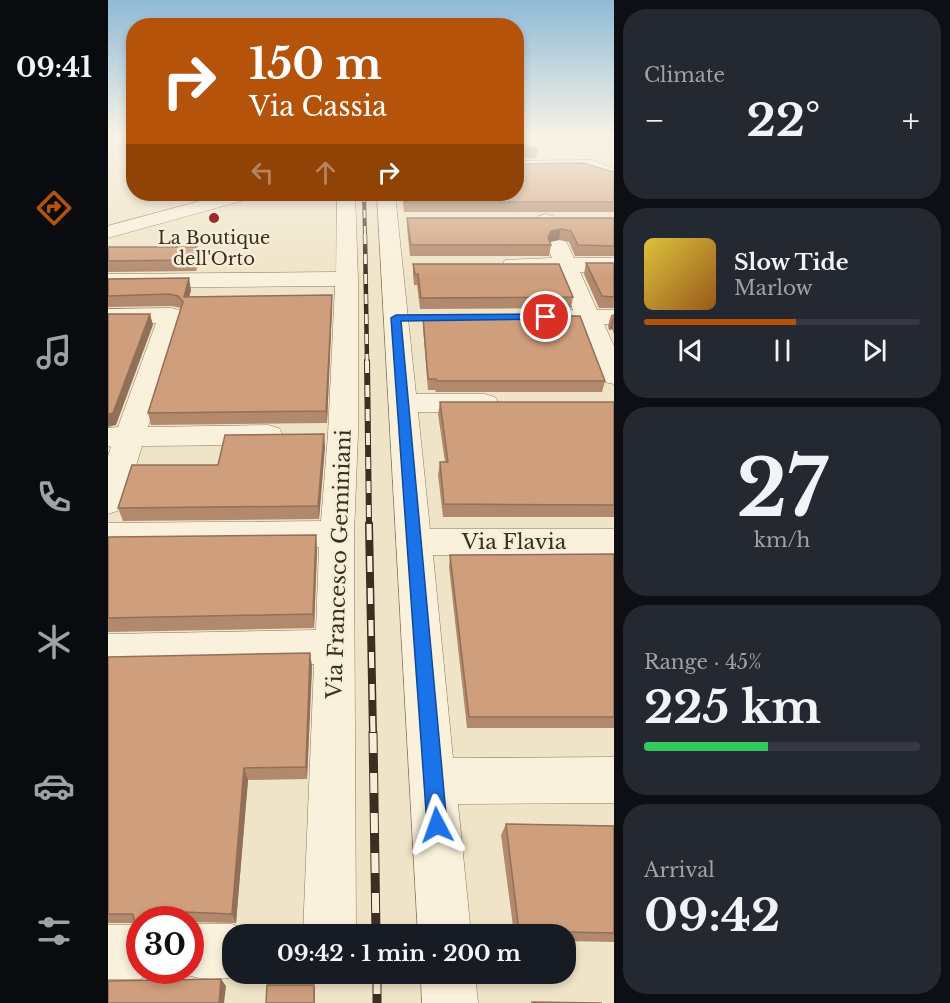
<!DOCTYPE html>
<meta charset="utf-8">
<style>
:root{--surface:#171b24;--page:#242831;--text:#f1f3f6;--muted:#9ea1a6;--line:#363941;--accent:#b45309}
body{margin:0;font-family:"Libre Baskerville",serif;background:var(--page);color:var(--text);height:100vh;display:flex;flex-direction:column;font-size:22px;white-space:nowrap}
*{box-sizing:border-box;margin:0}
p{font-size:20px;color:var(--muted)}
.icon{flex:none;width:33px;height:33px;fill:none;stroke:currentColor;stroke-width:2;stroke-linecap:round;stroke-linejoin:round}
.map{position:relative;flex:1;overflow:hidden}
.drawer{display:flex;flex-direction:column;gap:9px;padding:9px;background:#0d0f14;width:336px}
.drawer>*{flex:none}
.guide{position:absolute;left:18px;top:18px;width:398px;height:183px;border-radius:24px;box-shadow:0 3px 9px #0003;background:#b45309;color:#fff;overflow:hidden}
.speed{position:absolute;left:18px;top:906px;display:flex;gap:12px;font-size:30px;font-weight:700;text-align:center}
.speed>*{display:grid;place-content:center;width:78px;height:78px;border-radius:50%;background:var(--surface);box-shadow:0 3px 9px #0003;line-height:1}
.speed .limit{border:9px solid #d22;background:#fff;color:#111}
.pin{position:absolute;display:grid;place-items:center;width:51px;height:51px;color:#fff;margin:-26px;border:3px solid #fff;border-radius:50%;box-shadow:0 2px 6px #0007}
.me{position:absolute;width:66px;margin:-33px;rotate:356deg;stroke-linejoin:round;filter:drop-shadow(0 0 4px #0008)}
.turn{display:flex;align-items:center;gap:21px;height:126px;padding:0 24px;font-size:27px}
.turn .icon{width:78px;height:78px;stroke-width:2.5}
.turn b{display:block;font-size:42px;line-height:51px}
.lanes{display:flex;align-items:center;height:57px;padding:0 24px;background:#0003;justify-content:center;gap:30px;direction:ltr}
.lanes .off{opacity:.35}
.big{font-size:45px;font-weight:700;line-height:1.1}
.drawer .tile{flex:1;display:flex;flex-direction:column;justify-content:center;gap:9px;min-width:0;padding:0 21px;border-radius:24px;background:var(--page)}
.drawer .dial{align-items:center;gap:0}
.dial b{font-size:78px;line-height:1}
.song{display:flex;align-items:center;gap:18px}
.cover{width:72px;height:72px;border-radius:9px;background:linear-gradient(135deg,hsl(50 70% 55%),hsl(30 70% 35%))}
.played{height:6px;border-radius:3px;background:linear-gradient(90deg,var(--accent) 55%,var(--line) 55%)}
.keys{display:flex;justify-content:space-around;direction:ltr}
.heat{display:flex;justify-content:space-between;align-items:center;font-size:33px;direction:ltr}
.charge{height:9px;border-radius:4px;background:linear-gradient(90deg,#34c759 45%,var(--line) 0)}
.trip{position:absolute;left:114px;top:924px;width:354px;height:60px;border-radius:24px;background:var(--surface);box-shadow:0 3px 9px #0003;font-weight:700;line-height:60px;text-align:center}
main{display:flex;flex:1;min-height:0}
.menu{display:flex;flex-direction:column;width:108px;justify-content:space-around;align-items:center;background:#090b0e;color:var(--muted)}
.menu .icon{width:42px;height:42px}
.menu .active{color:var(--accent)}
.menu b{font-size:27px;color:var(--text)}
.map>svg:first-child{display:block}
</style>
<main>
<nav class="menu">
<b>09:41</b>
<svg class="icon active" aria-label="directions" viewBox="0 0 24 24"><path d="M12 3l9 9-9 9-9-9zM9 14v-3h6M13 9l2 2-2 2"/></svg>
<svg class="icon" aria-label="music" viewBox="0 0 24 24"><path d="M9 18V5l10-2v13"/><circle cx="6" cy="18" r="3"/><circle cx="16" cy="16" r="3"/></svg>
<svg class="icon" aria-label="phone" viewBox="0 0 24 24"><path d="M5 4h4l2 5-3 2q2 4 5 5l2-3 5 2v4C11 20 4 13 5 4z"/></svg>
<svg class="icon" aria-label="climate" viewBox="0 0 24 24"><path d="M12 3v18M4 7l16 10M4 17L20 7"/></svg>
<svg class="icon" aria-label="car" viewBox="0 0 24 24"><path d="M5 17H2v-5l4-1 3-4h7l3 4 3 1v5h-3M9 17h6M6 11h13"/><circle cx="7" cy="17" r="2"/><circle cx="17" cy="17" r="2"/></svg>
<svg class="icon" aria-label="filters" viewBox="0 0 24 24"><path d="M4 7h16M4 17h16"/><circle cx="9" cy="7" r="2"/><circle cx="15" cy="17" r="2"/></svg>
</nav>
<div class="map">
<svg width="506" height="1003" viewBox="0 0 506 1003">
<rect width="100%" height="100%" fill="#f0e4c8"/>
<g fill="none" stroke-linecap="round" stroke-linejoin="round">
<!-- minor casing -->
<g stroke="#8d765c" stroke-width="1">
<g id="minor">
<path d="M485 160 506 169V181L482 170 408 171V161Z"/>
<path d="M118 194H146L144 198 0 238V226Z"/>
<path d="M229 194H247L250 279V434L246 534 248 934H195L206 664 0 668V634L208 630 211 547 0 549V523L213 521 220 434 227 286 0 288V274L228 272Z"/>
<path d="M269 194H287L308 394H377L387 397 391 403 387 409 377 412H310L322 529H506V555H325L345 758 506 757V803L350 804 363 934H310Z"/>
<path d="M438 214 445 216 448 220 466 258H506V272H472L489 310H506V324H496L506 346V384L496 382 492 376 471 324 418 322 415 317 418 312 465 310 449 272 397 270 394 265 397 260 444 258 428 220 431 216Z"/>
<path d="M63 308 72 310 75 315 40 427 160 425 171 428 175 435 171 442 160 445 34 446 17 502 12 510 0 514V456L3 447 0 446V428L10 427 48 323H0V309Z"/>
<path d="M82 924H124L143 932 144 934H124V974H135C113 983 85 979 64 970H82Z"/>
<path d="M0 925H32V970L51 971 32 979H0Z"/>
<path d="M313 974H367L370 1003H314Z"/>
</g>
</g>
<!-- minor -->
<use href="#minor" fill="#faf1dc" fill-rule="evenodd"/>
<!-- rail-far4 casing -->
<g stroke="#3d2e20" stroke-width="4">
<path id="rail-far4" d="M256 194 257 236"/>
</g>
<!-- rail-far3 casing -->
<g stroke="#3d2e20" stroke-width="4.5">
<path id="rail-far3" d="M257 234 259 362"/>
</g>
<!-- rail-far2 casing -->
<g stroke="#3d2e20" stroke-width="6">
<path id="rail-far2" d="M259 361 261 525"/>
</g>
<!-- rail-far1 casing -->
<g stroke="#3d2e20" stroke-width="8">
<path id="rail-far1" d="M261 524 265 735"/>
</g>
<!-- rail casing -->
<g stroke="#3d2e20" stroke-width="9">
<g id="rail">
<path d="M265 733 268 934"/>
<path d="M269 974V1003"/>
</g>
</g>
<!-- rail-far4 -->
<use href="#rail-far4" stroke="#f7eed8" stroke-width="2" stroke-dasharray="8" stroke-linecap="butt"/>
<!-- rail-far3 -->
<use href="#rail-far3" stroke="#f7eed8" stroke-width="3" stroke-dasharray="10" stroke-linecap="butt"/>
<!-- rail-far2 -->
<use href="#rail-far2" stroke="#f7eed8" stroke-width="4" stroke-dasharray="12" stroke-linecap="butt"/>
<!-- rail-far1 -->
<use href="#rail-far1" stroke="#f7eed8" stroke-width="5" stroke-dasharray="16" stroke-linecap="butt"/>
<!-- rail -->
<use href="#rail" stroke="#f7eed8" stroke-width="7" stroke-dasharray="20" stroke-linecap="butt"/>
</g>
<!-- wall -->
<g fill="#b2896c">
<path d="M424 136H506V140L424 139Z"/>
<path d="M408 143 430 149 428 158 408 159Z"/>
<path d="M409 164 506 172V212H296L294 194H408Z"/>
<path d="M299 218H506V256H467L461 242 451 240 442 242 443 245 441 256H302L299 228Z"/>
<path d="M0 247 91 257 88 271 0 272Z"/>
<path d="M478 263H506V308H491L476 274Z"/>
<path d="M305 264 465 297 463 308 312 309 309 285H306L305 274Z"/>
<path d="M0 279 83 290 81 297 224 306 219 423 43 425 40 413 73 308 63 306 0 307Z"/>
<path d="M506 314V334L504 329 501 330 500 326 503 315Z"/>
<path d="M315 317 497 381 494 392H328L327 390H320L315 327Z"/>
<path d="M332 402H506V517H335L330 475 332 462H337L330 414Z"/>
<path d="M217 446 211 519 15 521 10 508 110 465Z"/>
<path d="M0 537 209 549 206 628 0 632Z"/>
<path d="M506 554V728H359L341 567 342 555Z"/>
<path d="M0 657 204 666 199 779 140 780 128 923 82 922V920H32V928L27 923H0Z"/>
<path d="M398 824 506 826V942L458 941V934H406L393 835Z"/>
</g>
<!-- shaded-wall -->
<g fill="#916f58">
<path d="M453 229 451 240 441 242 440 238 443 231Z"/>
<path d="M89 247 91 257 88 271 86 260Z"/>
<path d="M81 278 83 290 78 308 76 297Z"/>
<path d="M224 295V306L219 423 218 411Z"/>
<path d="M42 314 45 325 8 425 0 427V414Z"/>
<path d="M506 318 504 329 501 330 505 319Z"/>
<path d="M216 434 217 446 211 519 210 506Z"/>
<path d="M208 535 209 549 206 628 205 614Z"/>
<path d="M202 653 204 666 199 779 198 767Z"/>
<path d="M136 768 140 780 128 923 124 914Z"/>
<path d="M77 912 81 920H75Z"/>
<path d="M113 979 118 986 116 1003H111Z"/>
<path d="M206 985 207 992V1003H206Z"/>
</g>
<!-- building -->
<g fill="#cf9f7d" stroke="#916f58" stroke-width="1.5">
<path d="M408 143 430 149 408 150Z"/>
<path d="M408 162 409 164 475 163 506 172V202H297L296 194H408Z"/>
<path d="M299 218H506V246L470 245 463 231 453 229 443 231 440 238 443 245H303Z"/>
<path d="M0 247H89L86 260 0 261Z"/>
<path d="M478 263H506V297L494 296Z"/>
<path d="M305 264H451L465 297 313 298 310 274H307Z"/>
<path d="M81 278 76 297 224 295 218 411 40 413 75 302 70 296 61 294 0 296V279Z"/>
<path d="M0 314H42L5 413 0 414Z"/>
<path d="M472 316 497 381H329L328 379H320L315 317Z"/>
<path d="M332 402H506V505L336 504 332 462H340Z"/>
<path d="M216 434 210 506 10 508 24 465H110L117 435Z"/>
<path d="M208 535 205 614 0 618V537Z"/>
<path d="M506 554V717H361L342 555Z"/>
<path d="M202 653 198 767 136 768 124 914 77 912 75 920H32V923H27L25 914H0V657Z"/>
<path d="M398 824 506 826V933L411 931Z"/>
<path d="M113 979 111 1003H0V981Z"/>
<path d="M159 985H206V1003H158Z"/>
<path d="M424 1002 494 1003H424Z"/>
</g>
<!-- sky -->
<linearGradient id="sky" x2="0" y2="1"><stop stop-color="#8fbad6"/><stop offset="0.49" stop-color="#f8f3e6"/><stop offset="1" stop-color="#f8f3e6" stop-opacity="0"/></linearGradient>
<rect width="506" height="277" fill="url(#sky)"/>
<!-- route -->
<path fill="#1a73e8" stroke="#114b97" stroke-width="1.5" d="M438 314 441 315V319L293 321 339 825 336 832 329 835 322 832 319 825 283 318 288 315Z"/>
<!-- markers -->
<circle fill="#9e2a2b" stroke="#f7eed8" stroke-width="2" cx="106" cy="218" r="6"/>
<g text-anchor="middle" stroke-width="5" stroke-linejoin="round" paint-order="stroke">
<!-- far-poi labels -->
<g font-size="18" fill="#3d2e20" stroke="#f7eed8">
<text x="106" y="244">La Boutique<tspan x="106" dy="21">dell'Orto</tspan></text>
</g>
<!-- street labels -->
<g font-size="21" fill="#3d2e20" stroke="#f7eed8">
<text x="406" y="549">Via Flavia</text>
<text transform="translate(231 564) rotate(-88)" y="7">Via Francesco Geminiani</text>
</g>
</g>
</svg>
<div class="speed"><div class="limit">30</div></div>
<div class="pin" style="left:438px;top:317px;background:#d93025"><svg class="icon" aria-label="arrive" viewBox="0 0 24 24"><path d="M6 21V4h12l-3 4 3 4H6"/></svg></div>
<svg class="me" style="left:329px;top:825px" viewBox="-20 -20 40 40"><path d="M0-17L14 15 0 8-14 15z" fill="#1a73e8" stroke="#fff" stroke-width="4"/></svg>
<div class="trip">09:42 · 1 min · 200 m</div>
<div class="guide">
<div class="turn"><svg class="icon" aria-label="right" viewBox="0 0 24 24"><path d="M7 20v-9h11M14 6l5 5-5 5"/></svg><div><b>150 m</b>Via Cassia</div></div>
<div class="lanes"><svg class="icon off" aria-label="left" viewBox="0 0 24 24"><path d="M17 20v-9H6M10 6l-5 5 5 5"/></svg><svg class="icon off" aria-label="ahead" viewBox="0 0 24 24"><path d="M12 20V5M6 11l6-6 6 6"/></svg><svg class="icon" aria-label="right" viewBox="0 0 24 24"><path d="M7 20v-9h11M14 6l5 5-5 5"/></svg></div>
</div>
</div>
<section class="drawer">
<div class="tile"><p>Climate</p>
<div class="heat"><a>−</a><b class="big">22°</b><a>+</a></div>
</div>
<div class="tile">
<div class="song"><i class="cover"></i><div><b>Slow Tide</b><p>Marlow</p></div></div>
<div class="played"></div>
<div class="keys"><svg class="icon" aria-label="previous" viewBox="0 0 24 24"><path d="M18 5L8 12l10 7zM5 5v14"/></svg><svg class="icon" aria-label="pause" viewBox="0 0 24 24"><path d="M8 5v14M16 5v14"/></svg><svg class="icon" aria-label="next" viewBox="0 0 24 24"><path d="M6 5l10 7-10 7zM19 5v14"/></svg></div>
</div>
<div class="tile dial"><b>27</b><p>km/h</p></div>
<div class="tile"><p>Range · 45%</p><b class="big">225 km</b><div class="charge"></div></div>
<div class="tile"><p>Arrival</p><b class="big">09:42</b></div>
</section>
</main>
